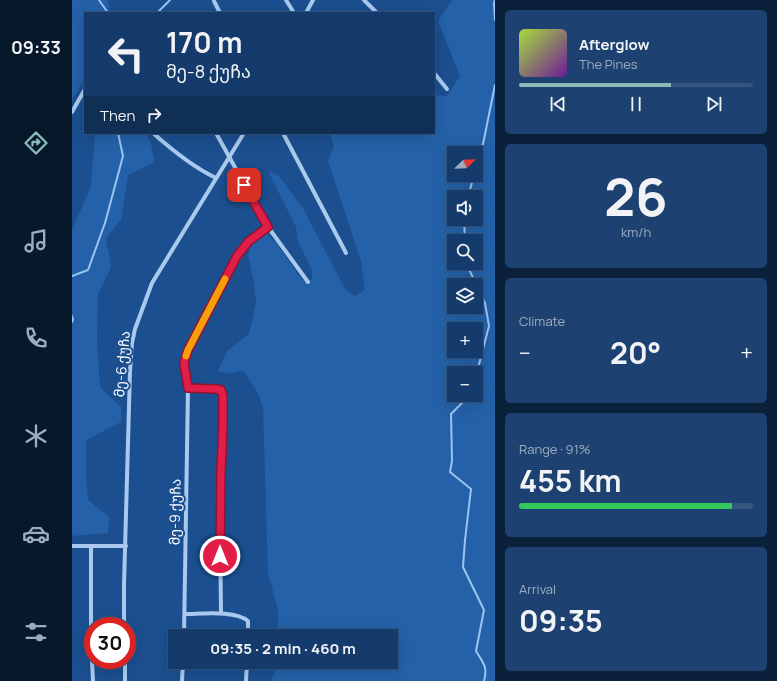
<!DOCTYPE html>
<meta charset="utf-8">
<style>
:root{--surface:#143b6b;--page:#1d4271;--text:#f1f3f6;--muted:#9dadc1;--line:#33557e;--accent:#8bbbb9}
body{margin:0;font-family:Manrope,"Noto Sans Georgian",sans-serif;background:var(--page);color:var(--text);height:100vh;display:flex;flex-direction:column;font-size:15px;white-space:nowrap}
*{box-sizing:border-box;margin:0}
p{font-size:13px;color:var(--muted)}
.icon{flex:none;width:22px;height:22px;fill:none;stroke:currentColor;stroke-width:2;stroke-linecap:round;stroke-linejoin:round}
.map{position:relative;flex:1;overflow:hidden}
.side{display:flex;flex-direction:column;gap:10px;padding:10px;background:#0b203b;width:282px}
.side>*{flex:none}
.hud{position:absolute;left:12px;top:12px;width:351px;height:122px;border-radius:0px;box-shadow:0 4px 16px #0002,0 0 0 1px var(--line);background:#143b6b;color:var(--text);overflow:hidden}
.needle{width:26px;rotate:67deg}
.buttons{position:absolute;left:375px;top:146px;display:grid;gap:8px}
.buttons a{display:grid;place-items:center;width:36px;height:36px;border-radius:0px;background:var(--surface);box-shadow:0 4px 16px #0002,0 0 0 1px var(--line);font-size:20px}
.speed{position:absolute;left:12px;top:617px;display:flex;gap:8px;font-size:20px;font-weight:700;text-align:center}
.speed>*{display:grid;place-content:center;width:52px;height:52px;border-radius:50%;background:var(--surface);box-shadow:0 4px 16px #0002,0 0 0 1px var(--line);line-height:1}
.speed .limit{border:6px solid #d22;background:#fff;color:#111}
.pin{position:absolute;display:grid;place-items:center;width:34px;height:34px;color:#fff;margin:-17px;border-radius:8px;box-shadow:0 2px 6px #0006}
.me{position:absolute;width:44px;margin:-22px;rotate:0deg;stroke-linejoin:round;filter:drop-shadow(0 0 3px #0008)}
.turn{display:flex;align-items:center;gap:14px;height:84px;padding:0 16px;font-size:18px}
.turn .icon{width:52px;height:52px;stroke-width:2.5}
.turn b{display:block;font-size:28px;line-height:34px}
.then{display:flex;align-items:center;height:38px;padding:0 16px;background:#0003;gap:8px;font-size:15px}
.big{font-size:30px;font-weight:700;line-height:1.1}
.side .tile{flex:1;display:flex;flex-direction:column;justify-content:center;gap:6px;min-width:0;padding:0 14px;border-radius:6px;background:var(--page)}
.side .dial{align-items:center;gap:0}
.dial b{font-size:52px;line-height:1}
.song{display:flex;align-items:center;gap:12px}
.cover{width:48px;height:48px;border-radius:6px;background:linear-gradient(135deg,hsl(80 70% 55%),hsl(280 70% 35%))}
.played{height:4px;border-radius:2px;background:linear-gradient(90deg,var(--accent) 65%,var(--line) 65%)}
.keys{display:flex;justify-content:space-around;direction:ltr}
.heat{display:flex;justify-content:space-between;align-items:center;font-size:22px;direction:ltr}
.charge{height:6px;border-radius:3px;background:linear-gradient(90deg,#34c759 91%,var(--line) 0)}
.trip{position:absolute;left:96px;top:629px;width:230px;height:40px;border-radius:0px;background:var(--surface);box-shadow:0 4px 16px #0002,0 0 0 1px var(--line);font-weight:700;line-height:40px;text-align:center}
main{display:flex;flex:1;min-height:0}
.menu{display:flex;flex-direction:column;width:72px;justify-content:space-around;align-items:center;background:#08182b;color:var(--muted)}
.menu .icon{width:28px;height:28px}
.menu .on{color:var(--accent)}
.menu b{font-size:18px;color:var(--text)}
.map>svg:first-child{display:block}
</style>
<main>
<nav class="menu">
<b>09:33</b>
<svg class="icon on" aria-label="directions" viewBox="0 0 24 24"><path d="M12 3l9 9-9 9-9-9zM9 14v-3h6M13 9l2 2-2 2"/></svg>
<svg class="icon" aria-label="music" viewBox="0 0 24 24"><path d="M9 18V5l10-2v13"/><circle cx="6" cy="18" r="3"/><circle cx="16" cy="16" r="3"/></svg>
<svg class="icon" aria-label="phone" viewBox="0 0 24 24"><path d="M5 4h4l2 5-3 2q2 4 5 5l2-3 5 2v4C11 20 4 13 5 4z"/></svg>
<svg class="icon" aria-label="climate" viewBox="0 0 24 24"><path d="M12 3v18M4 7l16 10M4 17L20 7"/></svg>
<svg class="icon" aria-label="car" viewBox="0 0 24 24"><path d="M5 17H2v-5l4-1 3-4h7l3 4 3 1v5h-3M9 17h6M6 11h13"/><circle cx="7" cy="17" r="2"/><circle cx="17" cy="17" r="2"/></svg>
<svg class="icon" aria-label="filters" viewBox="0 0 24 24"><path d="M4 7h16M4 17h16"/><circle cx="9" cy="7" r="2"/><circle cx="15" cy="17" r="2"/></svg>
</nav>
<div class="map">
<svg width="423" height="681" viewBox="0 0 423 681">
<rect width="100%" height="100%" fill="#1b4f8f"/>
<!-- green -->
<g fill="#2461a8" fill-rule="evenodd">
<path d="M0 0H36L38 13H13V77L0 100Z"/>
<path d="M380 0H423V681H200V678L207 662H319V636H206V610L196 573 191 408 186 394 172 371H166L157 374 146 371 155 351 177 334 184 303 182 283 176 254 181 242 195 234 204 243 231 281 240 280V270L226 241 224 227 196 171 206 175 231 208 273 289 283 296 293 290 289 261 256 161 262 146 258 133H362V95L375 96 388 76 366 21ZM382 153H404V175H382ZM382 197H404V219H382ZM382 241H404V263H382ZM382 285H404V307H382ZM382 329H404V351H382ZM382 373H404V395H382Z"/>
<path d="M23 133H73L79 143 82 162 56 175 49 220 34 238 39 267 26 294 25 339 28 387 49 407V422L14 440V477L16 500 37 517 36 533 0 536V230L19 186Z"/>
</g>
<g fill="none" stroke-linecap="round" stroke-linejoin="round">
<!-- stream -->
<g stroke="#9cc4f0" stroke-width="2">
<path d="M27 0 36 13"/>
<path d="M423 0 422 3 423 20"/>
<path d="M85 13 98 0"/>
<path d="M404 169 410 149 423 85"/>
<path d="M396 197 402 175"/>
<path d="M392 219 393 241"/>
<path d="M395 263V265L413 303 417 326 404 376"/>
<path d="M0 276 16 270 33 223 51 156 46 133"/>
<path d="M0 316 1 320 0 322"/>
<path d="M398 395 379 414 380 461 378 472 399 489 393 540 391 567 412 610 404 651C411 663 416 666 412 681"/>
</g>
<!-- minor -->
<g stroke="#a9c9ee" stroke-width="4">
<path d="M214 0 222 13"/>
<path d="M292 0 305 13"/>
<path d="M142 1 148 13"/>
<path d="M234 13 241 0"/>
<path d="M362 73 375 89"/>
<path d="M0 112 13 89"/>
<path d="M81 133C100 150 121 167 144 178"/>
<path d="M144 133 196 227 236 282"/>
<path d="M211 133 274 253"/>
<path d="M116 388 144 389 149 390 151 396V424L149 472 148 526 149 613"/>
<path d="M0 546H54"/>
<path d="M19 546V641L21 681"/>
<path d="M113 614C129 614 163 610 176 621V636"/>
<path d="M52 626V585L58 371 60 343 63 329 80 283 172 133"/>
<path d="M112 636 116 388 112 363 116 350 165 256 177 241 196 227"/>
<path d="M53 660V681"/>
<path d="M110 681 111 662"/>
<path d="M174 681 175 662"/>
</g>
</g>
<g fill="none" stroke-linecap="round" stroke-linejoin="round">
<!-- route casing -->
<g stroke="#92132f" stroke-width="10">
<path id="route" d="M148 556 149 472 151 424V396L149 390 144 389 116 388 112 363 116 350 165 256 177 241 196 227 172 185"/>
</g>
<!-- route -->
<use href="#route" stroke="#e11d48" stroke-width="7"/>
<!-- slow -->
<path stroke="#f59e0b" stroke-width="7" d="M114 356 116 350 153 279"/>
</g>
<g text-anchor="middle" stroke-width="4" stroke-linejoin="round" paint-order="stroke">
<!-- street labels -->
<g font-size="14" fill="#fff" stroke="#1b4f8f">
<text transform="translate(50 364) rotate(-85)" y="5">მე-6 ქუჩა</text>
<text transform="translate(103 512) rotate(-89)" y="5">მე-9 ქუჩა</text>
</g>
</g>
</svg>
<div class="buttons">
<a><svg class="needle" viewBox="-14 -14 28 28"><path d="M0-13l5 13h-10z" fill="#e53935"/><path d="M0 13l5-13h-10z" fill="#9dadc1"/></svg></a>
<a><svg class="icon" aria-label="sound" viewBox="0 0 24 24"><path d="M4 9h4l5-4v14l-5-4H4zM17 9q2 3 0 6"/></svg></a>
<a><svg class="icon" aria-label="search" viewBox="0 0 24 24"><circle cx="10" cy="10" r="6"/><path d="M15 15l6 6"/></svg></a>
<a><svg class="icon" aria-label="layers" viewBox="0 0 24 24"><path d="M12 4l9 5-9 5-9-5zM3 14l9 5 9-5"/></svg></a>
<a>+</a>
<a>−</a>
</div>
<div class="speed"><div class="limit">30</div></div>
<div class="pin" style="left:172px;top:185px;background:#d93025"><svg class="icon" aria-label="arrive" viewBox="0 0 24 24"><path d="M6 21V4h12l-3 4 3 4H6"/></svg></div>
<svg class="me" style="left:148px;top:556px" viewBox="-20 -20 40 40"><circle r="17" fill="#e11d48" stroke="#fff" stroke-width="3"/><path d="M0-11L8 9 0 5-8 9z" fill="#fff"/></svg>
<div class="trip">09:35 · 2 min · 460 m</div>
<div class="hud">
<div class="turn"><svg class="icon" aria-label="left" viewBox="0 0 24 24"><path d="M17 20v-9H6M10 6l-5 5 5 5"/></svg><div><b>170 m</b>მე-8 ქუჩა</div></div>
<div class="then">Then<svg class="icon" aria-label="right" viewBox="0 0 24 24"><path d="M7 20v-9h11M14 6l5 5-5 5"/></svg></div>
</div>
</div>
<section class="side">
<div class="tile">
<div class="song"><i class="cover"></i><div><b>Afterglow</b><p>The Pines</p></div></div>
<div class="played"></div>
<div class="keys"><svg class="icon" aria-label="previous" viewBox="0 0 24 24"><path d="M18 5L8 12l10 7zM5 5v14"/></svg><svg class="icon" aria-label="pause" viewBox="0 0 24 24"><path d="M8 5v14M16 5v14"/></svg><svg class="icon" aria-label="next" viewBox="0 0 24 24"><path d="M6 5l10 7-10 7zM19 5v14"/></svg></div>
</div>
<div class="tile dial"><b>26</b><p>km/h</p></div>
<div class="tile"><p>Climate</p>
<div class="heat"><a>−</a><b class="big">20°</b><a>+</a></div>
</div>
<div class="tile"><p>Range · 91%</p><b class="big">455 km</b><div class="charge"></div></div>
<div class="tile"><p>Arrival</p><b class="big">09:35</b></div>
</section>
</main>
